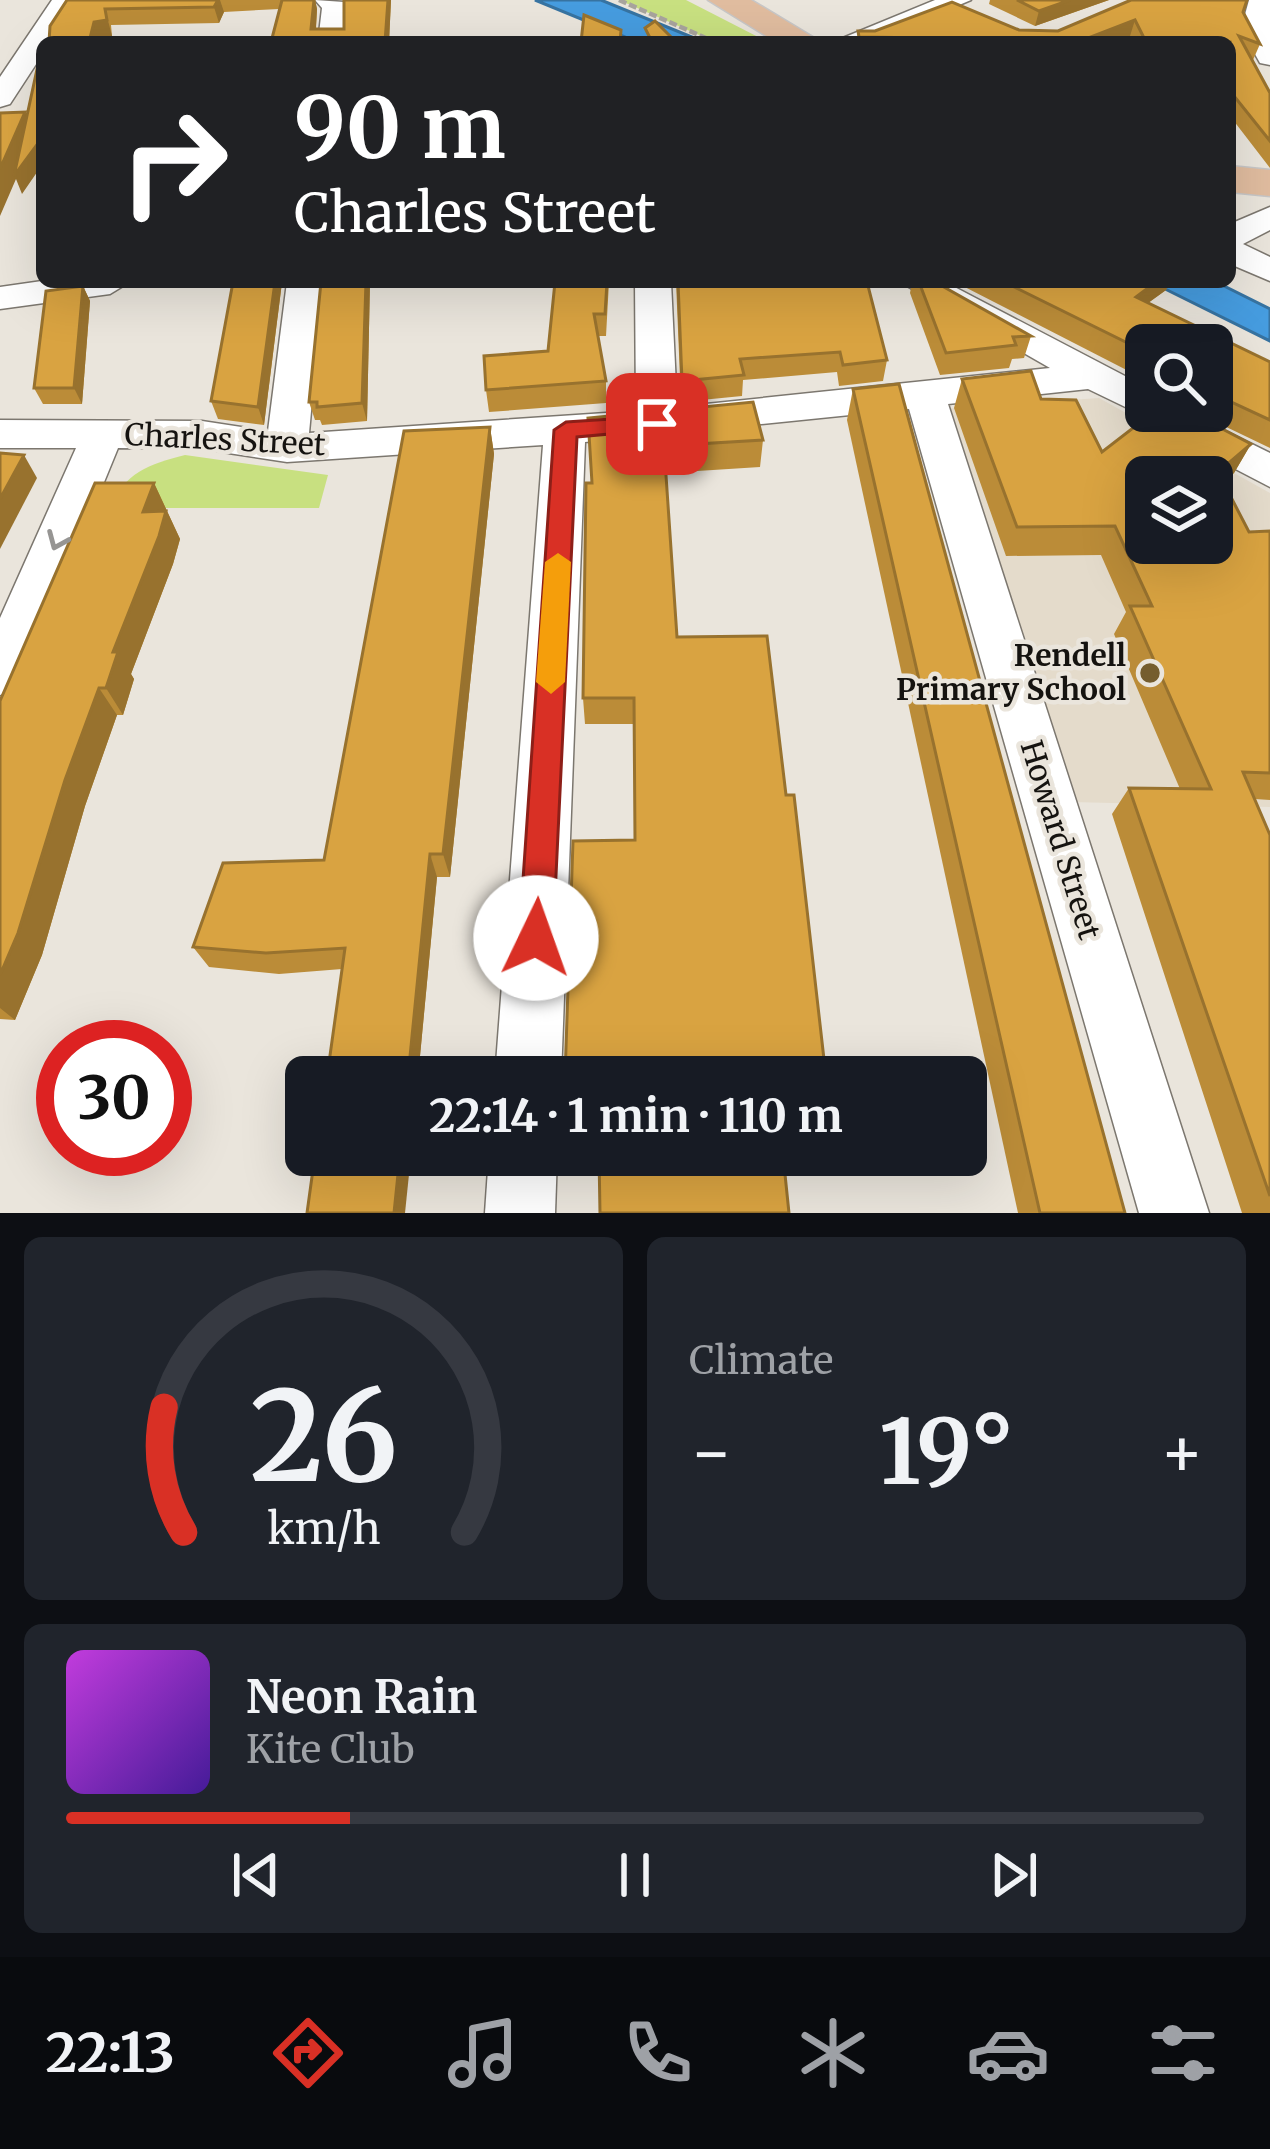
<!DOCTYPE html>
<meta charset="utf-8">
<style>
:root{--surface:#171b24;--page:#20242c;--text:#f1f3f6;--muted:#9ea1a6;--line:#363941;--accent:#d93025}
body{margin:0;font-family:Merriweather,serif;background:var(--page);color:var(--text);height:100vh;display:flex;flex-direction:column;font-size:45px;white-space:nowrap}
*{box-sizing:border-box;margin:0}
p{font-size:39px;color:var(--muted)}
.icon{flex:none;width:66px;height:66px;fill:none;stroke:currentColor;stroke-width:2;stroke-linecap:round;stroke-linejoin:round}
.map{position:relative;height:1213px;overflow:hidden}
.drawer{display:flex;flex-direction:column;gap:24px;padding:24px;background:#0d0f14;flex:1}
.drawer>*{flex:none}
.banner{position:absolute;left:36px;top:36px;width:1200px;height:252px;border-radius:18px;box-shadow:0 12px 48px #0002;background:#202124;color:#fff;overflow:hidden}
.buttons{position:absolute;left:1125px;top:324px;display:grid;gap:24px}
.buttons a{display:grid;place-items:center;width:108px;height:108px;border-radius:18px;background:var(--surface);box-shadow:0 12px 48px #0002;font-size:60px}
.speed{position:absolute;left:36px;top:1020px;display:flex;gap:24px;font-size:60px;font-weight:700;text-align:center}
.speed>*{display:grid;place-content:center;width:156px;height:156px;border-radius:50%;background:var(--surface);box-shadow:0 12px 48px #0002;line-height:1}
.speed .limit{border:18px solid #d22;background:#fff;color:#111}
.pin{position:absolute;display:grid;place-items:center;width:102px;height:102px;color:#fff;margin:-51px;border-radius:24px;box-shadow:0 6px 18px #0006}
.me{position:absolute;width:132px;margin:-66px;rotate:3deg;stroke-linejoin:round;filter:drop-shadow(0 0 9px #0008)}
.turn{display:flex;align-items:center;gap:42px;height:252px;padding:0 60px;font-size:54px}
.turn .icon{width:156px;height:156px;stroke-width:2.5}
.turn b{display:block;font-size:84px;line-height:102px}
.big{font-size:90px;font-weight:700;line-height:1.1}
.drawer .tile{flex:1;display:flex;flex-direction:column;justify-content:center;gap:18px;min-width:0;padding:0 42px;border-radius:18px;background:var(--page)}
.drawer .dial{align-items:center;gap:0}
.dial svg{height:312px;overflow:visible;fill:none;stroke:var(--line);stroke-width:7;stroke-linecap:round;text-anchor:middle}
.dial text{fill:var(--text);stroke:none}
.song{display:flex;align-items:center;gap:36px}
.cover{width:144px;height:144px;border-radius:18px;background:linear-gradient(135deg,hsl(290 70% 55%),hsl(260 70% 35%))}
.played{height:12px;border-radius:6px;background:linear-gradient(90deg,var(--accent) 25%,var(--line) 25%)}
.keys{display:flex;justify-content:space-around;direction:ltr}
.heat{display:flex;justify-content:space-between;align-items:center;font-size:66px;direction:ltr}
.drawer .tiles{flex:1;display:grid;gap:24px;grid-template-columns:1fr 1fr}
.tile:last-child{grid-column:span 2}
.trip{position:absolute;left:285px;top:1056px;width:702px;height:120px;border-radius:18px;background:var(--surface);box-shadow:0 12px 48px #0002;font-weight:700;line-height:120px;text-align:center}
.dock{display:flex;height:192px;justify-content:space-around;align-items:center;background:#090b0e;color:var(--muted)}
.dock .icon{width:84px;height:84px}
.dock .on{color:var(--accent)}
.dock b{font-size:54px;color:var(--text)}
.map>svg:first-child{display:block}
</style>
<div class="map">
<svg width="1270" height="1213" viewBox="0 0 1270 1213">
<rect width="100%" height="100%" fill="#eae5dc"/>
<!-- built -->
<path fill="#e4dbcb" fill-rule="evenodd" d="M1099 398 1270 493V807L1072 802 943 409ZM1146 477H1212V543H1146Z"/>
<!-- green -->
<g fill="#c8e080">
<path d="M619 0H686L768 42H715Z"/>
<path d="M185 455 328 475 319 508H110C124 473 149 464 185 455Z"/>
</g>
<!-- water -->
<g fill="#469cdf" stroke="#3773a1" stroke-width="3">
<path d="M535 0H601L704 42H637Z"/>
<path d="M1151 282H1216L1270 309V341Z"/>
</g>
<g fill="none" stroke-linecap="round" stroke-linejoin="round">
<!-- street casing -->
<g stroke="#7c776f" stroke-width="3">
<g id="street">
<path d="M52 0H78L51 42H42V55L10 104 0 107V77Z"/>
<path d="M315 0 344 2V42H318L322 8Z"/>
<path d="M935 0H971L871 42H833Z"/>
<path d="M1249 0H1270V65L1260 63 1241 29Z"/>
<path d="M1270 207V230L1243 244 1270 257V281L1230 264V224Z"/>
<path d="M42 281 127 282 128 283 110 294 0 309V287Z"/>
<path d="M287 282H323L309 433 636 411 635 282H671L677 407 1050 368 900 282H945L1146 387V411H1162L1146 417 1088 389 948 404 1209 1213H1139L909 409 585 442 561 1077H495L543 445 287 462 202 449 118 448 25 675 18 689 0 695V618L76 448H0V420L202 421 268 431Z"/>
<path d="M1185 411 1270 453V487L1170 435 1164 425 1170 415Z"/>
<path d="M489 1155H557L555 1213H485Z"/>
</g>
</g>
<!-- primary casing -->
<g stroke="#c7c6c6" stroke-width="3">
<g id="primary">
<path d="M708 0H751L821 42H776Z"/>
<path d="M1230 166 1270 170V196L1230 192Z"/>
</g>
</g>
<!-- path -->
<path stroke="#a8a49d" stroke-width="4.5" stroke-dasharray="8 3" stroke-linecap="butt" d="M619 0 715 42"/>
<!-- street -->
<use href="#street" fill="#fff" fill-rule="evenodd"/>
<!-- primary -->
<use href="#primary" fill="#e0bc9f" fill-rule="evenodd"/>
</g>
<!-- wall -->
<g fill="#bb8c38">
<path d="M67 0H315L317 9 316 29H344V0H391L389 42H271L279 9 224 12 219 23 111 25 112 36 100 38Z"/>
<path d="M990 0H1109L1035 26 989 4Z"/>
<path d="M1131 0 1243 12 1260 44 1253 60 1251 59 1270 93V168L1230 116V42H1133L1130 36 1114 42H857L858 31H1058Z"/>
<path d="M233 282H282L264 425 218 419 211 401Z"/>
<path d="M321 282H370L367 421 322 425 320 420H315L309 402Z"/>
<path d="M555 282H609L606 336H598L606 381V403L489 412 486 390 548 351Z"/>
<path d="M676 282H867L887 360 883 381 839 386 837 372 743 380 742 396 681 402Z"/>
<path d="M912 282H935L1031 336 1024 358 1012 359 1009 368 940 375 910 293Z"/>
<path d="M955 282H1169L1166 290 1148 303 1270 362V448L1193 411H1212V345H1146V380Z"/>
<path d="M83 286 90 301 82 404H43L34 388Z"/>
<path d="M962 379 1041 399 1102 452 1251 444 1234 473 1223 482 1249 532 1270 531V800L1255 799 1270 835V1213H1242L1112 814 1129 788 1180 789 1114 634 1126 612 1101 555 1006 556 954 408Z"/>
<path d="M853 389 1125 1213H1018L847 420Z"/>
<path d="M753 402 763 440 760 467 666 473 635 840 634 724H585L583 698 591 483Z"/>
<path d="M490 427 494 454 450 877H437L418 1077H327L342 969 279 974 209 967 193 947 324 860Z"/>
<path d="M154 483 180 539 173 564 131 674 134 679 123 715H117L85 806 42 955 15 1020 0 1019V701Z"/>
</g>
<!-- shaded-wall -->
<g fill="#98722e">
<path d="M218 0H220L224 12 219 23 214 7Z"/>
<path d="M314 0H315L317 9 315 42 311 29Z"/>
<path d="M388 0H391L389 42H385Z"/>
<path d="M1070 0H1109L1035 26 1039 11Z"/>
<path d="M105 9 112 36 100 38 99 42H89L94 22Z"/>
<path d="M1135 20 1130 36 1114 42H1078Z"/>
<path d="M25 112 34 133 42 138V165L22 194 16 179 0 216V169Z"/>
<path d="M275 282H282L264 425 258 407Z"/>
<path d="M366 282H370L367 421 362 403Z"/>
<path d="M1156 282H1169L1166 290 1126 319 1136 297Z"/>
<path d="M83 286 90 301 82 404 74 388Z"/>
<path d="M490 427 494 454 450 877 443 854Z"/>
<path d="M1251 444 1234 473 1212 492 1218 472Z"/>
<path d="M24 455 37 478 0 549V499Z"/>
<path d="M154 483 180 539 173 564 131 674 134 679 123 715 106 688 143 512Z"/>
<path d="M99 688 117 715 85 806 42 955 15 1020 0 1008V975L65 780Z"/>
<path d="M430 854 437 877 418 1077H408Z"/>
<path d="M400 1155H411L405 1213H394Z"/>
</g>
<!-- building -->
<g fill="#d9a341" stroke="#98722e" stroke-width="3" fill-rule="evenodd">
<path d="M67 0H218L214 7 105 9 107 20 94 22 89 42H49L50 26Z"/>
<path d="M282 0H314L311 29H344V0H388L385 42H271Z"/>
<path d="M1017 0H1070L1039 11Z"/>
<path d="M1131 0H1247L1243 12 1260 44 1239 36 1270 93V141L1230 91V42H1146L1135 20 1078 42H933L931 38 859 37 858 31H875L952 2 1019 30 1058 31Z"/>
<path d="M584 15 621 30 620 42H581Z"/>
<path d="M655 21 676 42H652L645 28Z"/>
<path d="M42 46V138L14 176Z"/>
<path d="M25 112 0 169V113Z"/>
<path d="M233 282H275L258 407 211 401Z"/>
<path d="M321 282H366L362 403 317 407V402H309Z"/>
<path d="M555 282H607L605 314H594L606 381 486 390 484 356 548 351Z"/>
<path d="M678 282H867L887 360 843 365 840 352 740 359 744 375 682 381Z"/>
<path d="M919 282H935L1031 336 1013 337 1016 345 946 353Z"/>
<path d="M1004 282H1156L1136 297 1270 362V420L1212 393V345H1146V352Z"/>
<path d="M83 286 74 388H34L46 291Z"/>
<path d="M1031 371 1041 399 1076 400 1102 452 1155 411H1188L1251 444 1218 472 1249 532 1270 531V773L1243 772 1270 835V1196L1129 788 1211 789 1130 606H1152L1115 526 1017 527 962 379ZM1146 477H1212V543H1146Z"/>
<path d="M899 384 1125 1213H1040L853 389Z"/>
<path d="M753 402 763 440 664 446 677 637 767 636 786 795H794L826 1077H565L573 841 635 840 634 698H583L586 483H592L588 418Z"/>
<path d="M490 427 443 854H430L408 1077H327L345 948 266 953 193 947 223 863 324 860 404 431Z"/>
<path d="M0 453 24 455 0 499Z"/>
<path d="M95 483H154L143 512 166 511 159 536 113 652H118L106 688H99L65 780 18 933 0 975V701Z"/>
<path d="M315 1155H400L394 1213H307Z"/>
<path d="M599 1155H783L789 1213H600Z"/>
</g>
<!-- one-way arrows -->
<defs><path id="oneway-chevron" d="M-2-3.5L2.5 0L-2 3.5" fill="none" stroke-width="1.6" stroke-linecap="round" stroke-linejoin="round" transform="scale(3)"/></defs>
<use stroke="#969593" href="#oneway-chevron" transform="translate(57 541) rotate(113)"/>
<!-- route -->
<path fill="#d93025" stroke="#8d1f18" stroke-width="3" d="M657 416 668 424 665 429 577 437 553 938 548 950 536 955 524 950 519 938 554 430 566 422Z"/>
<!-- slow -->
<path fill="#f59e0b" d="M558 553 571 562 565 682 551 694 536 682 545 562Z"/>
<!-- markers -->
<circle fill="#755d2e" stroke="#eae5dc" stroke-width="4.5" cx="1150" cy="673" r="12"/>
<g text-anchor="middle" stroke-width="9" stroke-linejoin="round" paint-order="stroke">
<!-- street labels -->
<g font-size="30" fill="#151310" stroke="#eae5dc">
<text transform="translate(225 440) rotate(3)" y="10">Charles Street</text>
<text transform="translate(1060 840) rotate(73)" y="10">Howard Street</text>
</g>
<!-- poi labels -->
<g font-size="30" font-weight="bold" fill="#151310" stroke="#eae5dc" text-anchor="end">
<text x="1126" y="666">Rendell<tspan x="1126" dy="34">Primary School</tspan></text>
</g>
</g>
</svg>
<div class="buttons">
<a><svg class="icon" aria-label="search" viewBox="0 0 24 24"><circle cx="10" cy="10" r="6"/><path d="M15 15l6 6"/></svg></a>
<a><svg class="icon" aria-label="layers" viewBox="0 0 24 24"><path d="M12 4l9 5-9 5-9-5zM3 14l9 5 9-5"/></svg></a>
</div>
<div class="speed"><div class="limit">30</div></div>
<div class="pin" style="left:657px;top:424px;background:#d93025"><svg class="icon" aria-label="arrive" viewBox="0 0 24 24"><path d="M6 21V4h12l-3 4 3 4H6"/></svg></div>
<svg class="me" style="left:536px;top:938px" viewBox="-20 -20 40 40"><circle r="19" fill="#fff"/><path d="M0-13L10 11 0 6-10 11z" fill="#d93025"/></svg>
<div class="trip">22:14 · 1 min · 110 m</div>
<div class="banner">
<div class="turn"><svg class="icon" aria-label="right" viewBox="0 0 24 24"><path d="M7 20v-9h11M14 6l5 5-5 5"/></svg><div><b>90 m</b>Charles Street</div></div>
</div>
</div>
<section class="drawer">
<div class="tiles">
<div class="tile dial"><svg viewBox="0 0 100 80">
<path d="M14 69A42 42 0 1 1 86 69"/>
<path d="M14 69A42 42 0 0 1 9 37" stroke="#d93025"/>
<text x="50" y="56" font-size="32" font-weight="700">26</text>
<text x="50" y="72" font-size="11">km/h</text>
</svg></div>
<div class="tile"><p>Climate</p>
<div class="heat"><a>−</a><b class="big">19°</b><a>+</a></div>
</div>
<div class="tile">
<div class="song"><i class="cover"></i><div><b>Neon Rain</b><p>Kite Club</p></div></div>
<div class="played"></div>
<div class="keys"><svg class="icon" aria-label="previous" viewBox="0 0 24 24"><path d="M18 5L8 12l10 7zM5 5v14"/></svg><svg class="icon" aria-label="pause" viewBox="0 0 24 24"><path d="M8 5v14M16 5v14"/></svg><svg class="icon" aria-label="next" viewBox="0 0 24 24"><path d="M6 5l10 7-10 7zM19 5v14"/></svg></div>
</div>
</div>
</section>
<nav class="dock">
<b>22:13</b>
<svg class="icon on" aria-label="directions" viewBox="0 0 24 24"><path d="M12 3l9 9-9 9-9-9zM9 14v-3h6M13 9l2 2-2 2"/></svg>
<svg class="icon" aria-label="music" viewBox="0 0 24 24"><path d="M9 18V5l10-2v13"/><circle cx="6" cy="18" r="3"/><circle cx="16" cy="16" r="3"/></svg>
<svg class="icon" aria-label="phone" viewBox="0 0 24 24"><path d="M5 4h4l2 5-3 2q2 4 5 5l2-3 5 2v4C11 20 4 13 5 4z"/></svg>
<svg class="icon" aria-label="climate" viewBox="0 0 24 24"><path d="M12 3v18M4 7l16 10M4 17L20 7"/></svg>
<svg class="icon" aria-label="car" viewBox="0 0 24 24"><path d="M5 17H2v-5l4-1 3-4h7l3 4 3 1v5h-3M9 17h6M6 11h13"/><circle cx="7" cy="17" r="2"/><circle cx="17" cy="17" r="2"/></svg>
<svg class="icon" aria-label="filters" viewBox="0 0 24 24"><path d="M4 7h16M4 17h16"/><circle cx="9" cy="7" r="2"/><circle cx="15" cy="17" r="2"/></svg>
</nav>
